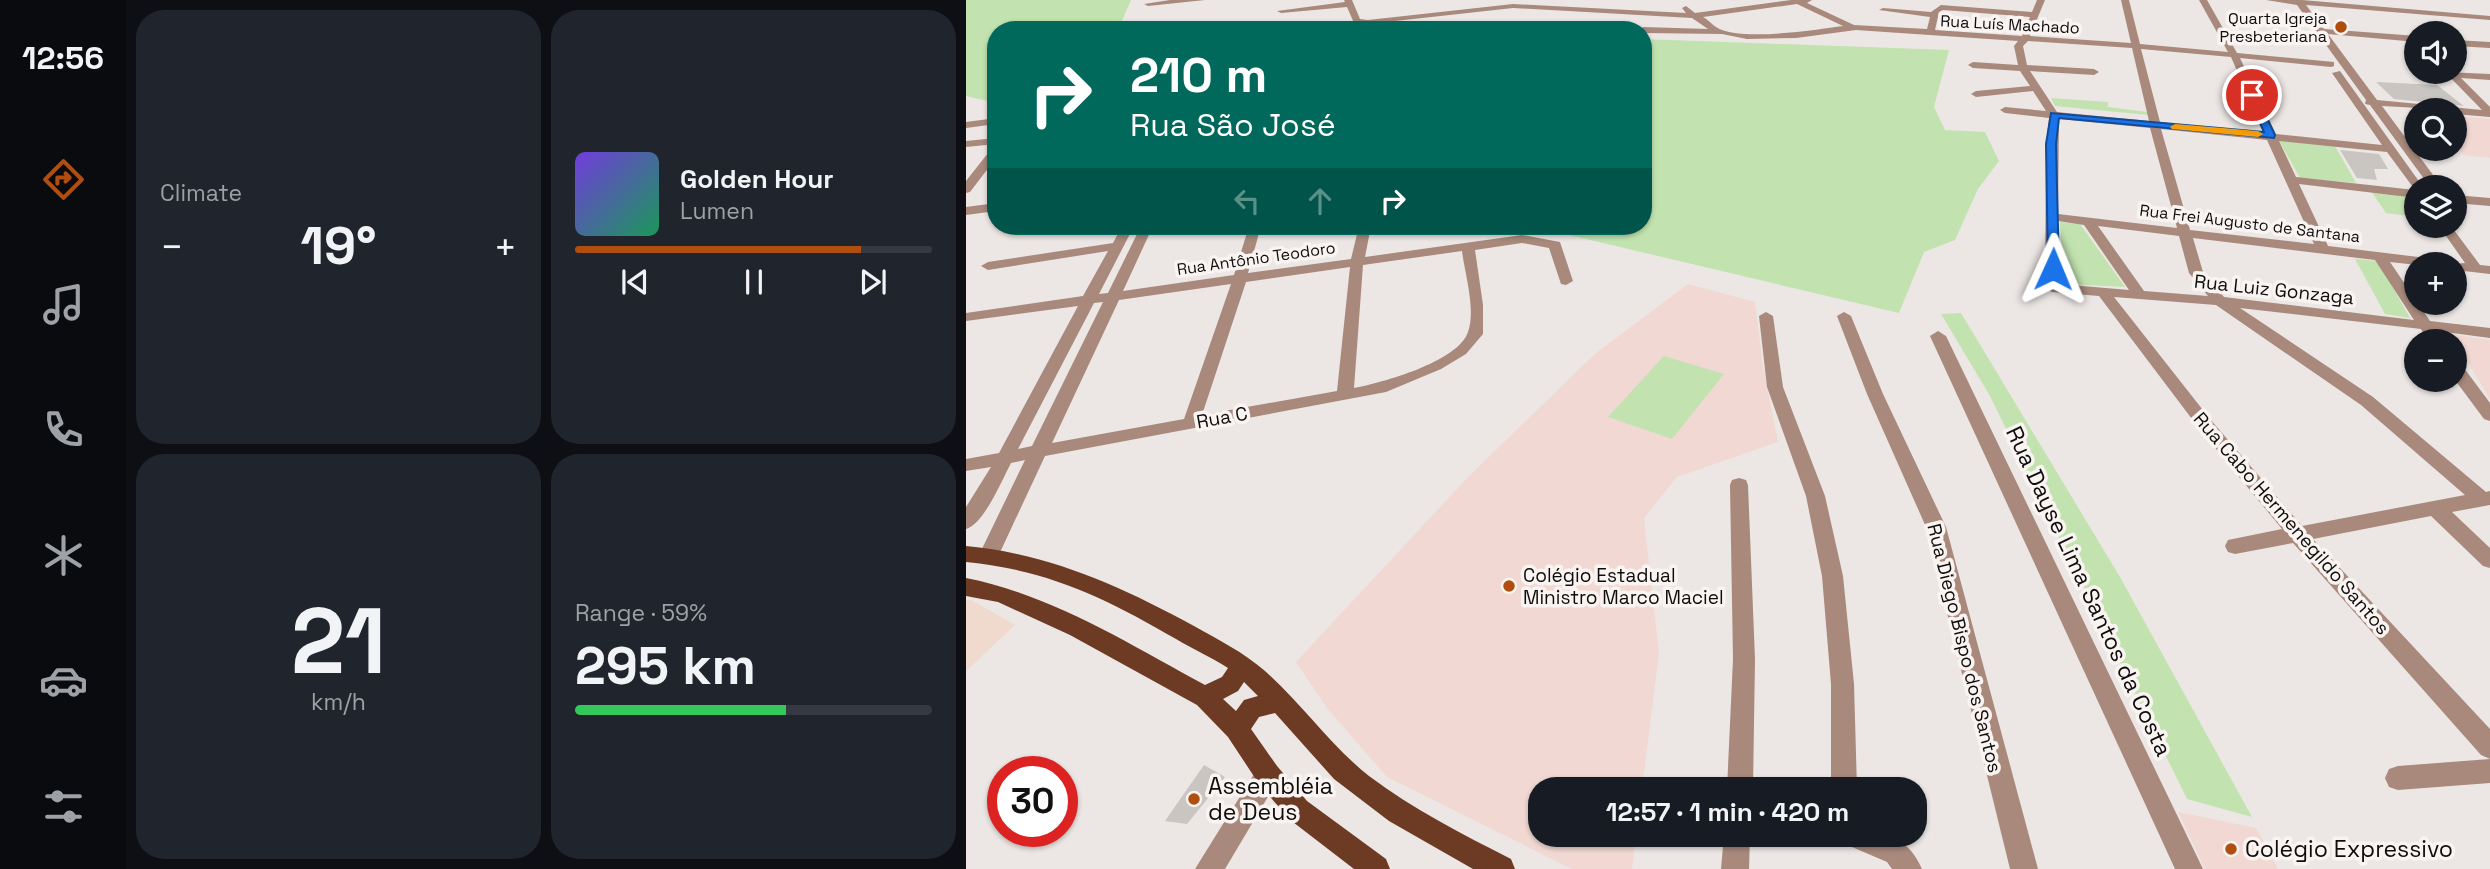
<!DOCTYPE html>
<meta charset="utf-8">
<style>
:root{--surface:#171b24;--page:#20242c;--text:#f1f3f6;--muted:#9ea1a6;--line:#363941;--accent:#b04e10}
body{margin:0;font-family:"Space Grotesk",sans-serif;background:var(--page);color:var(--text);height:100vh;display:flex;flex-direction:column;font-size:26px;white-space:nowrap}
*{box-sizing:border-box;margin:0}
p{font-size:23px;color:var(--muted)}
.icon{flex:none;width:38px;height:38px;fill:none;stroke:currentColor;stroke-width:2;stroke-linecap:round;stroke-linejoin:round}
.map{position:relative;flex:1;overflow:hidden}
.details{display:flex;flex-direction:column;gap:10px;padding:10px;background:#0d0f14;width:840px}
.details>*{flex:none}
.banner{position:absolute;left:21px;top:21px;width:665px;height:214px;border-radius:28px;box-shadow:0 2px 5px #0004;background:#00695c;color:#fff;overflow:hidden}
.tools{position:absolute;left:1438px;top:21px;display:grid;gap:14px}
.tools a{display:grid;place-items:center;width:63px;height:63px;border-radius:50%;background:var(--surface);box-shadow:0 2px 5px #0004;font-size:35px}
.speed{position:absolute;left:21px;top:756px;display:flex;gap:14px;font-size:35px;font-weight:700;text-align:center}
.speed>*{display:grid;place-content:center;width:91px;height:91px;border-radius:50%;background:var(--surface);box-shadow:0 2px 5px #0004;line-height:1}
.speed .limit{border:10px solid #d22;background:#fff;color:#111}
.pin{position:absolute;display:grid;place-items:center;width:60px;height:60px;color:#fff;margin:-30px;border:4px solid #fff;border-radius:50%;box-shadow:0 2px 7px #0007}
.me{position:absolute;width:77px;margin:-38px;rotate:1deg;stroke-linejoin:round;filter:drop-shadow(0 0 5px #0008)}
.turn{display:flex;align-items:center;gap:24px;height:147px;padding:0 28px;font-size:32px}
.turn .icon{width:91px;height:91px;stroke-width:2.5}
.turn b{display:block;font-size:49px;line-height:60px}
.lanes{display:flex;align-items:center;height:66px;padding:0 28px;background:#0003;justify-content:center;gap:35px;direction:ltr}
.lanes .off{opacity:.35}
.big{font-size:52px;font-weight:600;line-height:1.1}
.details .card{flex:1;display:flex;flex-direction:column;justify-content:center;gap:10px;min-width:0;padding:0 24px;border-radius:28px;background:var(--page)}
.details .dial{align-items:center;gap:0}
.dial b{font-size:91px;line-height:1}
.song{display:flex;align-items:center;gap:21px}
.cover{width:84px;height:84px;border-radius:10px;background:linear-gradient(135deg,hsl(260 70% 55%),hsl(150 70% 35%))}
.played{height:7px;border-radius:4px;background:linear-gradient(90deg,var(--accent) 80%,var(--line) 80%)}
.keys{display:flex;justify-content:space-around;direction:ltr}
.heat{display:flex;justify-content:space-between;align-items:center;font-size:38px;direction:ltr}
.charge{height:10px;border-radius:5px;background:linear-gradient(90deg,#34c759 59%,var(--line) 0)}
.details .tiles{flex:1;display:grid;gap:10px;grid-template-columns:repeat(2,1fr)}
.trip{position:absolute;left:562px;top:777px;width:399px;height:70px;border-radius:28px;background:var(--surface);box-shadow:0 2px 5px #0004;font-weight:600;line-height:70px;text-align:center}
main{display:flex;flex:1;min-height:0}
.tabs{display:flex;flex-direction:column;width:126px;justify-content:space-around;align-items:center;background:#090b0e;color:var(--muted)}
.tabs .icon{width:49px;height:49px}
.tabs .active{color:var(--accent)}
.tabs b{font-size:32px;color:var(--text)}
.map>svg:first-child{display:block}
</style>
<main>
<nav class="tabs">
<b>12:56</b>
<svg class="icon active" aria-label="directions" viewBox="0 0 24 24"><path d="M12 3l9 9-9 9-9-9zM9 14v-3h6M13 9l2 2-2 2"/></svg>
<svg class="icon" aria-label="music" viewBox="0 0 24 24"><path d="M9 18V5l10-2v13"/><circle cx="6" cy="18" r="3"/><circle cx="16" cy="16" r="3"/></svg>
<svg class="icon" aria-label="phone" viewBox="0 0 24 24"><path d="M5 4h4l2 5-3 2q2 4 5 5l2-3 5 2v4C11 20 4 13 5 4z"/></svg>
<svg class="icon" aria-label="climate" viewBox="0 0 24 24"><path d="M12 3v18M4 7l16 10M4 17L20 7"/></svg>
<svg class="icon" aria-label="car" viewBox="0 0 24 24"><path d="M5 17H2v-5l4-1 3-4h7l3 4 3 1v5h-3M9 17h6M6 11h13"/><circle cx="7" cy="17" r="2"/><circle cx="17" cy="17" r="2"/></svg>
<svg class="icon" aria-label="filters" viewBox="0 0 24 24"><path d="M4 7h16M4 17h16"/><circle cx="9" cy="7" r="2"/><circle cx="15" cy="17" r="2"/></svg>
</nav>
<section class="details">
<div class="tiles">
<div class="card"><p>Climate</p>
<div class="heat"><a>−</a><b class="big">19°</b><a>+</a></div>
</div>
<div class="card">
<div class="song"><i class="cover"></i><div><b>Golden Hour</b><p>Lumen</p></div></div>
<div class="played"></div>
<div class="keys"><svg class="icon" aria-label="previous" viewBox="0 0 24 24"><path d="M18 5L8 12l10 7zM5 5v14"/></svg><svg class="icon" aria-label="pause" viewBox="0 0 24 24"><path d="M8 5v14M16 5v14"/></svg><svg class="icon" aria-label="next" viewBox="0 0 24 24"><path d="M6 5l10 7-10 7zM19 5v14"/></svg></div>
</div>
<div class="card dial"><b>21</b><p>km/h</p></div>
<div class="card"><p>Range · 59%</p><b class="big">295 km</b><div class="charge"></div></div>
</div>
</section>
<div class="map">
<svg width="1524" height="869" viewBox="0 0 1524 869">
<rect width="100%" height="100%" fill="#ece7e4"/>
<!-- education -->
<g fill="#f1d8d2">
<path d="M1489 116 1524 119V158L1497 155 1489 145Z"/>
<path d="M722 284 789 302 797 366 812 442 711 477 678 518 693 654 676 789H574V835H670L666 869H606L421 777 361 708 330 662 503 476 630 353Z"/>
<path d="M1484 334 1524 340V399L1489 341Z"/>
<path d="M1212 812 1290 828 1312 869H1239Z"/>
</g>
<!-- medical -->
<path fill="#f0d9cd" d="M0 600H5L49 625 0 671Z"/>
<!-- green -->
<g fill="#c2e3b0">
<path d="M0 0H165L155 23 362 30H30V103L0 96Z"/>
<path d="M677 39 983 50 968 107 979 130 1019 132 1033 161 1012 189 989 240 958 252 933 313 565 226H677Z"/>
<path d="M1085 98 1142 102V107L1181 112 1182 115 1089 106Z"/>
<path d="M1313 141 1369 146 1390 183 1334 178Z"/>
<path d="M1405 191 1451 196V217L1420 213Z"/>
<path d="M1094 222 1114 224 1159 287 1097 284Z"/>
<path d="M1389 259 1412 261 1444 318 1419 314Z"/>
<path d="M995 313 1154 577 1286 817 1221 799 1024 396 975 314Z"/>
<path d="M698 356 758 374 706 439 642 417Z"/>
</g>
<!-- building -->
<g fill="#c9c5c1">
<path d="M1410 82 1471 85 1498 106 1428 99Z"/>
<path d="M1374 150 1413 154 1422 169H1408L1411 180 1391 178Z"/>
<path d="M238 765 259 777 221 824 199 821Z"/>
</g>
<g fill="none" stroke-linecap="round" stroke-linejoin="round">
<!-- minor -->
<g fill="#a8897c" fill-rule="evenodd">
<path d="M204 0H239L182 6 178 4Z"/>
<path d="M378 0H386L394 19 402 20 547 4 720 13 716 8 720 6 729 13 825 0H846L841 3 888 25 961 29 964 17 913 10 917 8 965 12 975 5 1066 12 1071 0H1079L1064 36 1165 43 1155 0H1163L1174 44 1262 52 1233 0H1241L1271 53 1368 62V66L1365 67 1274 58 1310 134 1416 145 1366 73 1374 71 1457 187H1451V198L1333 184 1362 246 1477 260 1484 264 1499 263 1473 226H1485L1514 265 1524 266V274L1489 270V264L1451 265 1424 262 1464 321 1524 328V338L1471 331 1478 341H1462L1455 329 1274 308 1407 397 1520 492 1524 491V505L1486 512 1524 548V568L1517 566 1465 516 1347 539 1524 729V759L1515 755 1327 543 1269 554 1262 552 1259 546 1262 540 1316 529 1232 427 1133 296 1086 292 1079 288 1080 144 1083 118 1039 113 1034 110 1039 107 1080 111 1067 91 1010 97 1005 94 1010 91 1064 86 1054 71 1007 68 1002 65 1007 62 1052 65 1048 46 1052 41 890 30 830 38 781 39 756 34 677 33V30L467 25 463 23 467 21 673 30 677 27 742 29 726 18 547 8 402 24 388 23 381 7 315 13 311 11 379 2ZM831 4 877 26C848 30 773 42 750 27 745 24 743 20 737 17ZM977 10 1064 17 1056 36 969 30 973 12ZM1062 41 1166 48 1183 121 1091 112 1064 71 1128 75 1133 72 1128 69 1061 65 1057 46ZM1175 49 1265 57 1298 133 1194 122ZM1093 119 1184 128 1211 228 1092 214ZM1195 129 1301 140 1348 244 1224 230ZM1313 141 1421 152 1449 190 1330 177ZM1092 221 1118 225 1163 290 1093 284ZM1132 226 1213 236 1223 273 1242 296 1178 291ZM1227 238 1409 260 1448 320 1258 297 1237 272ZM1148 297 1250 305 1395 405 1499 495 1336 526 1244 419Z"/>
<path d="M1300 0H1336L1524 16V20L1340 5 1358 29 1451 36V42L1362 34 1411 100 1516 110 1479 72 1524 74V80L1495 78 1524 107V117L1489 114V110L1416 106 1476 187H1464L1404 105 1399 104 1400 100 1331 5Z"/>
<path d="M1489 40 1524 42V48L1489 46Z"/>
<path d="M30 118V124L0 128V122Z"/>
<path d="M30 138V144L0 147V141Z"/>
<path d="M30 147V158L4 192 0 193V181L26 148Z"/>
<path d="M1489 195 1524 198V206L1489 203Z"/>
<path d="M30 203V211L0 215V207Z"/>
<path d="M156 226H168L133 294 142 293 175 226H187L157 291 268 275 283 226H295L282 273 385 259 393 226H405L399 257 556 235 594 242 607 281 600 285 595 284 583 248 556 243 509 250 517 305V334L500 354 475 369 420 392 79 456 30 561 23 563 16 561 13 555 59 460 45 463C36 480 18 524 0 529V507L25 467 0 471V459L33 453 112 306 0 321V313L117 296 142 251 22 270 15 266 22 262 147 243ZM496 251C499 275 510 309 502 332 492 362 415 383 388 388L397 265ZM384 267 371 391 236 415 280 282ZM265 284 218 419 86 443 153 300ZM137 302 66 446 52 449 128 303Z"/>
<path d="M800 312 807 316 817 387 859 496 877 576 888 684 891 789H865V684L856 576 840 496 801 387 793 316Z"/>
<path d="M878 312 885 316 917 394 980 527 1072 869H1044L960 527 901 394 871 316Z"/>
<path d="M972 331 980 336 1237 869H1209L964 336Z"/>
<path d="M1489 363 1495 364 1524 403V421L1518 419 1489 380Z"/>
<path d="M773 478 780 480 782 485 789 659 787 789H761L767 659 764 485 766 480Z"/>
<path d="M1524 759V783L1432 790 1423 787 1419 778 1423 769 1432 766Z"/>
<path d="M302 763 311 766 315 775 259 869H229L293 766Z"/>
<path d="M758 835H784L783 869H755Z"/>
<path d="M875 835C912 833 939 830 956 869H926L921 862 879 844Z"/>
</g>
<!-- major -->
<path fill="#6d3a24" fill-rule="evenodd" d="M0 546C84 554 154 586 228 626 253 640 277 652 299 671 336 704 364 745 403 776 447 809 496 834 545 859L549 869H507L423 821 368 779 309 713 293 717 285 729 311 766 341 801 420 859 424 869H388L323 819 293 784 262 737 231 705 104 635 32 602 0 596V578C86 595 163 644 239 685L256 677 262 668C245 657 227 649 210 639 140 598 82 570 0 562ZM278 682 292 696 278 700 270 711 257 699 272 691Z"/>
</g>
<!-- route -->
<path fill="#1a73e8" stroke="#114b97" stroke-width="2" d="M1286 93 1290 95 1309 135 1308 138 1093 118 1090 144 1093 269 1087 273 1082 272 1080 144 1085 113 1298 132 1281 95Z"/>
<!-- slow -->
<path fill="#f59e0b" d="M1209 124 1292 131 1297 134 1292 137 1206 129 1204 127Z"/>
<!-- markers -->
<g fill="#b04e10" stroke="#f9f4f1" stroke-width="2.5">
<circle cx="1375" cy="27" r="7"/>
<circle cx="543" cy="586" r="7"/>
<circle cx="228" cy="799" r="7"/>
<circle cx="1265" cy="849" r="7"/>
</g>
<g text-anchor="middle" stroke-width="7" stroke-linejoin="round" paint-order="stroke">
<!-- far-poi labels -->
<g font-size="16" fill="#0e0d0c" stroke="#f9f4f1" text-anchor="end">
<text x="1361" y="24">Quarta Igreja<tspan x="1361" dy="18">Presbeteriana</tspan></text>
</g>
<!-- far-street labels -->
<g font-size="16" fill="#0e0d0c" stroke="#f9f4f1">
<text transform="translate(1044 24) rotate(3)" y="6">Rua Luís Machado</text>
<text transform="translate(1284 223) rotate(7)" y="6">Rua Frei Augusto de Santana</text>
<text transform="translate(290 258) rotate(-8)" y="6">Rua Antônio Teodoro</text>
</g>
<!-- street labels -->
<g font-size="19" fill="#0e0d0c" stroke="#f9f4f1">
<text transform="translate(1308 289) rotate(6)" y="7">Rua Luiz Gonzaga</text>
<text transform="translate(256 417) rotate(-10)" y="7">Rua C</text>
<text transform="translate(1326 523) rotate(49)" y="7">Rua Cabo Hermenegildo Santos</text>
<text transform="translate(999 648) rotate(76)" y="7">Rua Diego Bispo dos Santos</text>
</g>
<!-- poi labels -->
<g font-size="19" fill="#0e0d0c" stroke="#f9f4f1" text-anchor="start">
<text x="557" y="582">Colégio Estadual<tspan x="557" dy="22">Ministro Marco Maciel</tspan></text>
</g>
<!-- near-street labels -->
<g font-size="23" fill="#0e0d0c" stroke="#f9f4f1">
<text transform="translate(1123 591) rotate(65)" y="8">Rua Dayse Lima Santos da Costa</text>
</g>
<!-- near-poi labels -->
<g font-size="23" fill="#0e0d0c" stroke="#f9f4f1" text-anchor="start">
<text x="242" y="794">Assembléia<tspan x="242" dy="26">de Deus</tspan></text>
<text x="1279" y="857">Colégio Expressivo</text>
</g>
</g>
</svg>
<div class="tools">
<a><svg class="icon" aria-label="sound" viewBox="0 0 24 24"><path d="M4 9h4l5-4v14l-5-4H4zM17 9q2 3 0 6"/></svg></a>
<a><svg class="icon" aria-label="search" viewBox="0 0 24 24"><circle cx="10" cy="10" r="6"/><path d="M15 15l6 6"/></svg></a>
<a><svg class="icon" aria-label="layers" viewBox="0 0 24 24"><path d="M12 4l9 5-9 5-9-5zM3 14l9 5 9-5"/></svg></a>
<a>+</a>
<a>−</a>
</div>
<div class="speed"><div class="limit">30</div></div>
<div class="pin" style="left:1286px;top:95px;background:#d93025"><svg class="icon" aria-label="arrive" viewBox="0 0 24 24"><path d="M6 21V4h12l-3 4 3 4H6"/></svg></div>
<svg class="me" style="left:1087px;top:269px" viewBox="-20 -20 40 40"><path d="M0-17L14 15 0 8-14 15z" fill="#1a73e8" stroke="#fff" stroke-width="4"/></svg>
<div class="trip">12:57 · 1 min · 420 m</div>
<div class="banner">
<div class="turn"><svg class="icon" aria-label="right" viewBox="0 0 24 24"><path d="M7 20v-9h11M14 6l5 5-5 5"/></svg><div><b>210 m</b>Rua São José</div></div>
<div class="lanes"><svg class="icon off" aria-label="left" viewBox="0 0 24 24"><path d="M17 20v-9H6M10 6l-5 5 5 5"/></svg><svg class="icon off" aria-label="ahead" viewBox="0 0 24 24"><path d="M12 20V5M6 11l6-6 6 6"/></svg><svg class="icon" aria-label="right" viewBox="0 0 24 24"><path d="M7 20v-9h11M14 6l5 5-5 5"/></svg></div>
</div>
</div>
</main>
